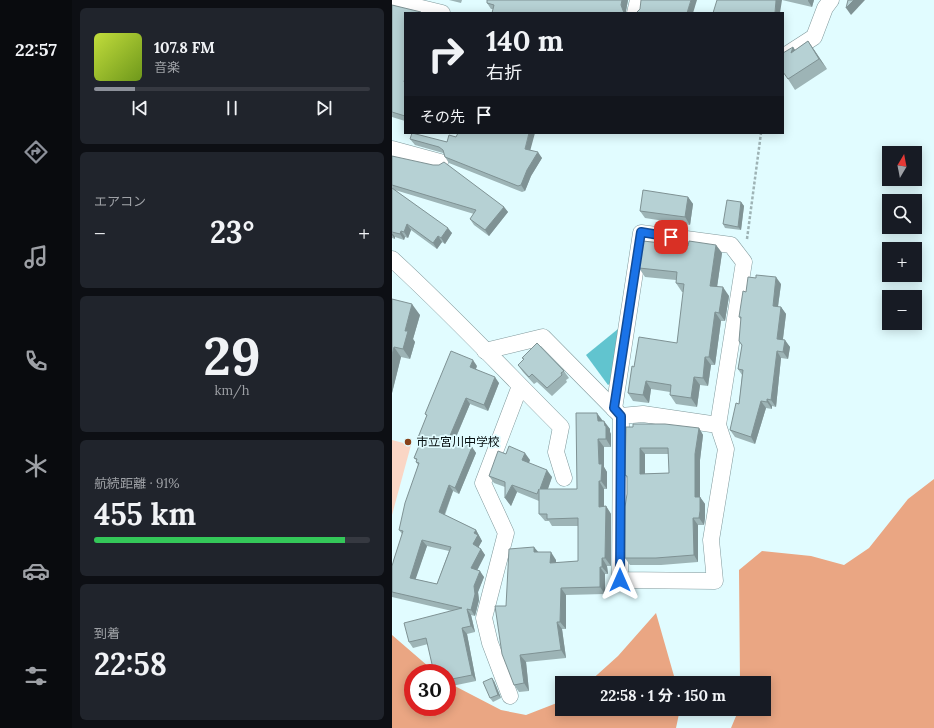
<!DOCTYPE html>
<html lang="ja">
<meta charset="utf-8">
<style>
:root{--surface:#171b24;--page:#20242c;--text:#f1f3f6;--muted:#9ea1a6;--line:#363941;--accent:#8c9099}
body{margin:0;font-family:Lora,"Noto Sans JP",serif;background:var(--page);color:var(--text);height:100vh;display:flex;flex-direction:column;font-size:15px;white-space:nowrap}
*{box-sizing:border-box;margin:0}
p{font-size:13px;color:var(--muted)}
.icon{flex:none;width:22px;height:22px;fill:none;stroke:currentColor;stroke-width:2;stroke-linecap:round;stroke-linejoin:round}
.map{position:relative;flex:1;overflow:hidden}
.panel{display:flex;flex-direction:column;gap:8px;padding:8px;background:#0d0f14;width:320px}
.panel>*{flex:none}
.guide{position:absolute;left:12px;top:12px;width:380px;height:122px;border-radius:0px;box-shadow:0 2px 10px #0003;background:#171b24;color:var(--text);overflow:hidden}
.needle{width:26px;rotate:10deg}
.tools{position:absolute;left:490px;top:146px;display:grid;gap:8px}
.tools a{display:grid;place-items:center;width:40px;height:40px;border-radius:0px;background:var(--surface);box-shadow:0 2px 10px #0003;font-size:20px}
.speed{position:absolute;left:12px;top:664px;display:flex;gap:8px;font-size:20px;font-weight:700;text-align:center}
.speed>*{display:grid;place-content:center;width:52px;height:52px;border-radius:50%;background:var(--surface);box-shadow:0 2px 10px #0003;line-height:1}
.speed .limit{border:6px solid #d22;background:#fff;color:#111}
.pin{position:absolute;display:grid;place-items:center;width:34px;height:34px;color:#fff;margin:-17px;border-radius:8px;box-shadow:0 2px 6px #0006}
.me{position:absolute;width:44px;margin:-22px;rotate:0deg;stroke-linejoin:round;filter:drop-shadow(0 0 3px #0008)}
.turn{display:flex;align-items:center;gap:14px;height:84px;padding:0 16px;font-size:18px}
.turn .icon{width:52px;height:52px;stroke-width:2.5}
.turn b{display:block;font-size:28px;line-height:34px}
.then{display:flex;align-items:center;height:38px;padding:0 16px;background:#0003;gap:8px;font-size:15px}
.big{font-size:30px;font-weight:700;line-height:1.1}
.panel .tile{flex:1;display:flex;flex-direction:column;justify-content:center;gap:6px;min-width:0;padding:0 14px;border-radius:6px;background:var(--page)}
.panel .dial{align-items:center;gap:0}
.dial b{font-size:52px;line-height:1}
.song{display:flex;align-items:center;gap:12px}
.cover{width:48px;height:48px;border-radius:6px;background:linear-gradient(135deg,hsl(70 70% 55%),hsl(80 70% 35%))}
.played{height:4px;border-radius:2px;background:linear-gradient(90deg,var(--accent) 15%,var(--line) 15%)}
.keys{display:flex;justify-content:space-around;direction:ltr}
.heat{display:flex;justify-content:space-between;align-items:center;font-size:22px;direction:ltr}
.charge{height:6px;border-radius:3px;background:linear-gradient(90deg,#34c759 91%,var(--line) 0)}
.trip{position:absolute;left:163px;top:676px;width:216px;height:40px;border-radius:0px;background:var(--surface);box-shadow:0 2px 10px #0003;font-weight:700;line-height:40px;text-align:center}
main{display:flex;flex:1;min-height:0}
.tabs{display:flex;flex-direction:column;width:72px;justify-content:space-around;align-items:center;background:#090b0e;color:var(--muted)}
.tabs .icon{width:28px;height:28px}
.tabs .on{color:var(--accent)}
.tabs b{font-size:18px;color:var(--text)}
.map>svg:first-child{display:block}
</style>
<main>
<nav class="tabs">
<b>22:57</b>
<svg class="icon on" aria-label="directions" viewBox="0 0 24 24"><path d="M12 3l9 9-9 9-9-9zM9 14v-3h6M13 9l2 2-2 2"/></svg>
<svg class="icon" aria-label="music" viewBox="0 0 24 24"><path d="M9 18V5l10-2v13"/><circle cx="6" cy="18" r="3"/><circle cx="16" cy="16" r="3"/></svg>
<svg class="icon" aria-label="phone" viewBox="0 0 24 24"><path d="M5 4h4l2 5-3 2q2 4 5 5l2-3 5 2v4C11 20 4 13 5 4z"/></svg>
<svg class="icon" aria-label="climate" viewBox="0 0 24 24"><path d="M12 3v18M4 7l16 10M4 17L20 7"/></svg>
<svg class="icon" aria-label="car" viewBox="0 0 24 24"><path d="M5 17H2v-5l4-1 3-4h7l3 4 3 1v5h-3M9 17h6M6 11h13"/><circle cx="7" cy="17" r="2"/><circle cx="17" cy="17" r="2"/></svg>
<svg class="icon" aria-label="filters" viewBox="0 0 24 24"><path d="M4 7h16M4 17h16"/><circle cx="9" cy="7" r="2"/><circle cx="15" cy="17" r="2"/></svg>
</nav>
<section class="panel">
<div class="tile">
<div class="song"><i class="cover"></i><div><b>107.8 FM</b><p>音楽</p></div></div>
<div class="played"></div>
<div class="keys"><svg class="icon" aria-label="previous" viewBox="0 0 24 24"><path d="M18 5L8 12l10 7zM5 5v14"/></svg><svg class="icon" aria-label="pause" viewBox="0 0 24 24"><path d="M8 5v14M16 5v14"/></svg><svg class="icon" aria-label="next" viewBox="0 0 24 24"><path d="M6 5l10 7-10 7zM19 5v14"/></svg></div>
</div>
<div class="tile"><p>エアコン</p>
<div class="heat"><a>−</a><b class="big">23°</b><a>+</a></div>
</div>
<div class="tile dial"><b>29</b><p>km/h</p></div>
<div class="tile"><p>航続距離 · 91%</p><b class="big">455 km</b><div class="charge"></div></div>
<div class="tile"><p>到着</p><b class="big">22:58</b></div>
</section>
<div class="map">
<svg width="542" height="728" viewBox="0 0 542 728">
<rect width="100%" height="100%" fill="#e1fcff"/>
<!-- green -->
<path fill="#fad6c5" d="M0 440 19 445 0 515Z"/>
<!-- forest -->
<g fill="#eaa683">
<path d="M542 479V728H339L347 709H372V683H348L347 570 370 551 419 556 452 565 477 548 516 499Z"/>
<path d="M264 613 284 683H196L226 656Z"/>
<path d="M0 635 44 673H21V707H55V682L109 710 134 715 170 701V709H288L284 728H0Z"/>
</g>
<!-- water -->
<path fill="#61c4cf" d="M226 329 222 381 216 385 194 355Z"/>
<g fill="none" stroke-linecap="round" stroke-linejoin="round">
<!-- minor casing -->
<g stroke="#80999c" stroke-width="17">
<g id="minor">
<path d="M0 1 50 13"/>
<path d="M243 13 246 0"/>
<path d="M391 57 422 37 433 8 439 0"/>
<path d="M0 149 48 162"/>
<path d="M0 259C59 313 113 371 169 427L164 452 172 478"/>
<path d="M93 351 151 337 229 416 228 580 323 581 319 540 334 449 326 425 251 414 229 416"/>
<path d="M222 409 249 233 339 245 352 262 326 425"/>
<path d="M118 696 98 643 92 618 114 533 91 483 128 386"/>
</g>
</g>
<!-- path -->
<path stroke="#9eb3b5" stroke-width="2.5" stroke-dasharray="3 2" stroke-linecap="butt" d="M355 239 369 133"/>
<!-- minor -->
<use href="#minor" stroke="#fff" stroke-width="16"/>
</g>
<!-- wall -->
<g fill="#9db4b6" fill-rule="evenodd">
<path d="M57 0H70L69 3Z"/>
<path d="M95 0H236L234 11 101 9H99L95 3Z"/>
<path d="M325 0H422L420 7 390 0Z"/>
<path d="M0 5 29 13H13V121L0 117Z"/>
<path d="M416 41 435 69 403 90 396 79 401 47 403 50Z"/>
<path d="M64 137 138 150 150 158 139 176 133 191 130 192 57 163 53 157 52 154 51 153 23 145 18 139 55 142Z"/>
<path d="M0 156 112 207 116 212 97 236 82 225 78 219 82 214 3 190 60 233 53 244 50 242 45 249 19 230 16 238 13 237 12 240 3 237V239L0 238Z"/>
<path d="M296 197 301 204 298 225 253 218 248 211Z"/>
<path d="M349 202 352 206 349 230 333 228 331 224Z"/>
<path d="M324 245 330 253 325 287 337 296 333 321H329L323 365H319L316 386 308 385 305 407 284 404 278 395V392L259 389 257 403 241 401 236 393 242 367 285 343 292 292H290L284 283V280L253 277 247 268 296 246Z"/>
<path d="M389 284 386 307H389L394 314 391 339 398 347 396 359 389 358 384 407 380 406V409L374 408 363 444 343 437 338 430 347 404 350 375 346 369 350 346 347 341 349 320 347 317 354 292Z"/>
<path d="M0 299 28 315 21 339 23 342 18 359 9 357 0 393Z"/>
<path d="M126 365 172 371 177 378 174 380 175 382 160 396 145 382 142 384 131 372Z"/>
<path d="M85 366 84 369 107 383 96 411 78 404 63 440 80 447 84 453 67 494 61 491 53 515 84 530 90 541 86 547 89 549 93 555 85 571 92 577 86 592 87 600 83 616 79 615 83 632 75 634 84 681 55 687V673L36 644 21 648 17 642 60 611 0 597V566L10 534 7 530 26 465 24 462V460L22 458 28 444 25 440 35 416 33 414ZM35 546 57 551 45 584 23 579Z"/>
<path d="M211 421 218 429V432L219 434V447H212V467L215 472V489H212V506H214L219 514V566H215L216 574H213V594L174 595V629H170L174 658 134 662 137 691 127 692 122 685 114 606 146 552 164 560V563L186 561V526H160L157 521H153L147 514V501L125 492 119 506 113 498V487L102 483 97 476 114 454 138 460 137 463 160 477 156 489H185Z"/>
<path d="M234 427 307 428 311 435 308 460V497L313 504V518L312 525H306V562L269 565H238L233 558 235 494V478L233 475ZM253 454H277V473L253 474Z"/>
<path d="M102 681 109 698 101 702 98 698Z"/>
</g>
<!-- shaded-wall -->
<g fill="#7f9294">
<path d="M230 0H236L234 11V13H232L229 5Z"/>
<path d="M299 0H305L301 13H295Z"/>
<path d="M384 0H390L388 13H383Z"/>
<path d="M416 0H422L420 7 416 1Z"/>
<path d="M462 0H473L459 15 454 8Z"/>
<path d="M416 41 423 51 435 69 427 59Z"/>
<path d="M401 47 408 57 399 53Z"/>
<path d="M137 133H143L137 155 133 149Z"/>
<path d="M146 152 150 158 139 176 133 191 129 185 135 170Z"/>
<path d="M296 197 301 204 298 225 293 217Z"/>
<path d="M349 202 352 206 349 230 346 227Z"/>
<path d="M112 207 116 212 97 236 93 230Z"/>
<path d="M15 224 19 230 16 238 12 232Z"/>
<path d="M56 228 60 233 53 244 49 238Z"/>
<path d="M9 231 13 237 12 240 8 234Z"/>
<path d="M0 233 3 237V239L0 235Z"/>
<path d="M46 236 50 242 45 249 41 243Z"/>
<path d="M324 245 330 253 324 294 318 286Z"/>
<path d="M384 277 389 284 385 313 381 306Z"/>
<path d="M331 287 337 296 333 321 327 313Z"/>
<path d="M20 304 28 315 21 339 23 342 18 359 11 349 13 331Z"/>
<path d="M389 307 394 314 390 346 385 339Z"/>
<path d="M323 312 329 321 323 365 317 357Z"/>
<path d="M393 340 398 347 396 359 391 352Z"/>
<path d="M2 347 9 357 0 393V355Z"/>
<path d="M385 351 389 358 384 407 379 400Z"/>
<path d="M313 357 319 365 316 386 311 378Z"/>
<path d="M81 360 85 366 82 373 78 367Z"/>
<path d="M103 377 107 383 96 411 92 405Z"/>
<path d="M302 377 308 385 305 407 299 398Z"/>
<path d="M254 381 259 389 257 403 251 395Z"/>
<path d="M74 398 78 404 61 444 57 438Z"/>
<path d="M375 399 380 406V409L375 402Z"/>
<path d="M369 401 374 408 363 444 359 437Z"/>
<path d="M205 413 211 421V429L206 421Z"/>
<path d="M212 421 218 429V432L219 434V447L214 439Z"/>
<path d="M307 428 311 435 308 460V504L303 497V454Z"/>
<path d="M206 439 212 447V467L215 472V489L209 481 207 464Z"/>
<path d="M80 447 84 453 67 494 63 488Z"/>
<path d="M248 448 253 454V480L248 474Z"/>
<path d="M133 453 138 460 135 467 130 460Z"/>
<path d="M155 470 160 477 153 497 148 489Z"/>
<path d="M207 481 212 489V514L207 507Z"/>
<path d="M57 485 61 491 51 518 47 512Z"/>
<path d="M120 485 125 492 119 506 113 498Z"/>
<path d="M308 497 313 504V518L312 525 307 518Z"/>
<path d="M214 506 219 514V566L213 558Z"/>
<path d="M301 518 306 525V562L302 555Z"/>
<path d="M84 530 90 541 85 550 81 544 82 533Z"/>
<path d="M30 540 35 546 22 584 18 578Z"/>
<path d="M142 547 148 554 142 552Z"/>
<path d="M89 549 93 555 83 574 79 568Z"/>
<path d="M159 552 164 560V570L158 563Z"/>
<path d="M210 558 215 566 216 574 210 567Z"/>
<path d="M208 567 213 574V594L208 587Z"/>
<path d="M88 571 92 577 86 592 87 600 83 616 79 610 82 586Z"/>
<path d="M169 588 174 595V629L168 622Z"/>
<path d="M75 609 79 615 83 632 79 626Z"/>
<path d="M165 622 170 629 174 658 169 650Z"/>
<path d="M70 628 75 634 84 681 80 675Z"/>
<path d="M128 655 134 662 137 691 132 683Z"/>
<path d="M100 678 102 681 109 698 106 695Z"/>
</g>
<!-- building -->
<g fill="#b6d1d4" stroke="#7f9294" fill-rule="evenodd">
<path d="M95 0H230L229 5 232 13H100L102 5 95 3Z"/>
<path d="M249 0H299L295 13H244L248 9Z"/>
<path d="M325 0H384L383 13H321Z"/>
<path d="M456 0H462L454 8Z"/>
<path d="M0 5 29 12V13H13V78L12 82 13 83V116L0 112Z"/>
<path d="M416 41 427 59 396 79 391 72V53L401 47 399 53Z"/>
<path d="M20 133 55 142 57 135 64 137 66 133H137L133 149 146 152 135 170 129 185 126 186 53 157 51 150 47 147 18 139Z"/>
<path d="M0 156 41 165H47L52 162 112 207 93 230 78 219 84 210 0 185Z"/>
<path d="M0 188 56 228 49 238 46 236 41 243 15 224 12 232 9 231 8 234 0 232Z"/>
<path d="M251 190 296 197 293 217 248 211Z"/>
<path d="M335 200 349 202 346 227 331 224Z"/>
<path d="M251 241 296 246 297 241 324 245 318 286 331 287 327 313 323 312 317 357H313L311 378 302 377 299 398 278 395 279 385 254 381 251 395 236 393 240 366 242 367 247 337 285 343 292 284 284 283 285 272 247 268Z"/>
<path d="M364 275 384 277 381 306 389 307 385 339 393 340 391 352 385 351 379 400 375 399V402L369 401 359 437 338 430 344 403 347 404 351 370 346 369 350 345 347 341 349 317H347L351 291 354 292 356 277 364 278Z"/>
<path d="M0 299 20 304 13 331H16L11 349 2 347 0 355Z"/>
<path d="M145 343 172 371 169 373 170 375 155 388 140 374 137 377 126 365 132 359 130 358Z"/>
<path d="M59 351 81 360 78 367 103 377 92 405 74 398 57 438 80 447 63 488 57 485 47 512 84 530 82 533 86 535 81 544 89 549 79 568 88 571 82 586 83 594 79 610 75 609 79 626 70 628 80 675 55 680V673H42L34 638 17 642 12 623 70 608 0 592V566L2 559 11 531 7 530 13 503 27 463 24 462 25 459 22 458 29 441 25 440 35 415 33 414ZM30 540 59 547 45 584 18 578Z"/>
<path d="M184 413H205L206 421H212L213 426H214V439H206L207 464H210L209 481H207V507L214 506 213 558H210V567H208V587L169 588 168 622H165L169 650 128 655 132 683 122 685 110 654 103 606H114L117 549 142 547V552H159L158 563 186 561V518L155 519V514H147V489L145 494 120 485 113 498V482L97 476 106 451 114 454 117 446 133 453 130 460 155 470 148 489H185Z"/>
<path d="M241 424H273L307 428 303 454V497H308V511L307 518H301L302 555 264 558H233V507L235 494V476L233 475 234 427H241ZM248 448H276L277 473 248 474Z"/>
<path d="M100 678 106 695 98 698 91 682Z"/>
</g>
<g fill="none" stroke-linecap="round" stroke-linejoin="round">
<!-- route casing -->
<g stroke="#114b97" stroke-width="10">
<path id="route" d="M228 580 229 416 222 408 249 232 279 237"/>
</g>
<!-- route -->
<use href="#route" stroke="#1a73e8" stroke-width="7"/>
</g>
<!-- markers -->
<circle fill="#87421a" stroke="#e1fcff" stroke-width="1.5" cx="16" cy="442" r="4"/>
<g text-anchor="middle" stroke-width="3.5" stroke-linejoin="round" paint-order="stroke">
<!-- poi labels -->
<g font-size="12" fill="#050d0e" stroke="#e1fcff" text-anchor="start">
<text x="24" y="446">市立宮川中学校</text>
</g>
</g>
</svg>
<div class="tools">
<a><svg class="needle" viewBox="-14 -14 28 28"><path d="M0-13l5 13h-10z" fill="#e53935"/><path d="M0 13l5-13h-10z" fill="#9ea1a6"/></svg></a>
<a><svg class="icon" aria-label="search" viewBox="0 0 24 24"><circle cx="10" cy="10" r="6"/><path d="M15 15l6 6"/></svg></a>
<a>+</a>
<a>−</a>
</div>
<div class="speed"><div class="limit">30</div></div>
<div class="pin" style="left:279px;top:237px;background:#d93025"><svg class="icon" aria-label="arrive" viewBox="0 0 24 24"><path d="M6 21V4h12l-3 4 3 4H6"/></svg></div>
<svg class="me" style="left:228px;top:580px" viewBox="-20 -20 40 40"><path d="M0-17L14 15 0 8-14 15z" fill="#1a73e8" stroke="#fff" stroke-width="4"/></svg>
<div class="trip">22:58 · 1 分 · 150 m</div>
<div class="guide">
<div class="turn"><svg class="icon" aria-label="right" viewBox="0 0 24 24"><path d="M7 20v-9h11M14 6l5 5-5 5"/></svg><div><b>140 m</b>右折</div></div>
<div class="then">その先<svg class="icon" aria-label="arrive" viewBox="0 0 24 24"><path d="M6 21V4h12l-3 4 3 4H6"/></svg></div>
</div>
</div>
</main>
